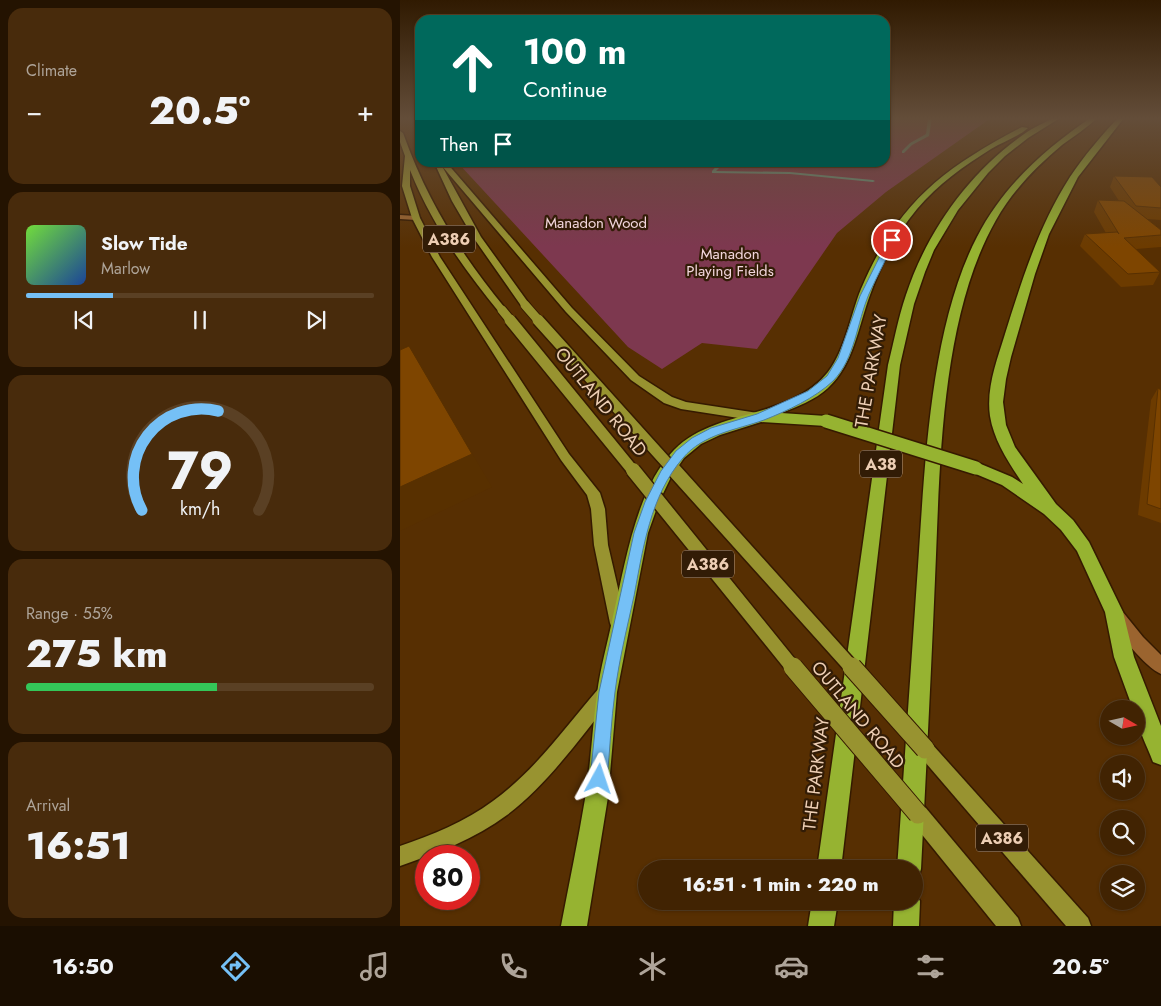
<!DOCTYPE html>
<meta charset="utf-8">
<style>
:root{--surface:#412302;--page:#482b0c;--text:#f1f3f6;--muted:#aea499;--line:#5a4024;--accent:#75c0f6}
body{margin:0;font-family:Jost,sans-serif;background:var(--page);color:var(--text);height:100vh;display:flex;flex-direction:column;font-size:19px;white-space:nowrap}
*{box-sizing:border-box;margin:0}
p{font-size:16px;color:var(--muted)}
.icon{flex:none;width:28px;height:28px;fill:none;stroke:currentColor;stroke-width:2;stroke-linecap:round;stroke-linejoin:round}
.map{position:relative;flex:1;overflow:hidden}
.details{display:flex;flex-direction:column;gap:8px;padding:8px;background:#241301;width:400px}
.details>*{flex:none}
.guide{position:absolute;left:15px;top:15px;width:475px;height:152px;border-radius:15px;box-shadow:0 1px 4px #0004,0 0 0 1px var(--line);background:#00695c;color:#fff;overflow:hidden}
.needle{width:32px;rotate:99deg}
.tools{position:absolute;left:700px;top:700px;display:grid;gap:10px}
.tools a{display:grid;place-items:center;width:45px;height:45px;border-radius:50%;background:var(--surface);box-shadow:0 1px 4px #0004,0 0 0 1px var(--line);font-size:25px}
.speed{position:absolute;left:15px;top:845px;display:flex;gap:10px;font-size:25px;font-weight:700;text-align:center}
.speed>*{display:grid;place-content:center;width:65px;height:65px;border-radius:50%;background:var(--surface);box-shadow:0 1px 4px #0004,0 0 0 1px var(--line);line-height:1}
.speed .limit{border:8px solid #d22;background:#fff;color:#111}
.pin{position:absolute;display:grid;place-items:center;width:42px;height:42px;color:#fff;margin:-21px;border:2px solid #fff;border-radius:50%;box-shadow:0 1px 5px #0007}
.me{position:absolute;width:55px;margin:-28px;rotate:5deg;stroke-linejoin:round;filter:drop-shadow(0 0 4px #0008)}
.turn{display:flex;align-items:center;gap:18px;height:105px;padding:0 25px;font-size:22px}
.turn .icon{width:65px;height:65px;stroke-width:2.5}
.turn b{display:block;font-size:35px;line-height:42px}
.then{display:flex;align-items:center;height:48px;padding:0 25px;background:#0003;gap:10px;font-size:19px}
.big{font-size:38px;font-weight:800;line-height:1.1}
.details .card{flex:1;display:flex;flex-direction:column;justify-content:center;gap:8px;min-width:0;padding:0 18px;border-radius:15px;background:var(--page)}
.details .dial{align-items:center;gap:0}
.dial svg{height:130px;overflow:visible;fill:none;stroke:var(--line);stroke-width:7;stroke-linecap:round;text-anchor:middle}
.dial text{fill:var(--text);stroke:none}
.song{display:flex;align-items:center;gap:15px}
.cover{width:60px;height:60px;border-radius:8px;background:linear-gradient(135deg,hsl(100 70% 55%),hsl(220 70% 35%))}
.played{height:5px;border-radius:2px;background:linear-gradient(90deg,var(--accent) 25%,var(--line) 25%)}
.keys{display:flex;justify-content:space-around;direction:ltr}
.heat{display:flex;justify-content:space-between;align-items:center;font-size:28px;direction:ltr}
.charge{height:8px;border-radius:4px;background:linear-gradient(90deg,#34c759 55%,var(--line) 0)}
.trip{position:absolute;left:238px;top:860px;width:285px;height:50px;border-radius:25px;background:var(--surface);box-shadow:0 1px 4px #0004,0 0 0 1px var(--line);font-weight:800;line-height:50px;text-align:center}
.tabs{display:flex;height:80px;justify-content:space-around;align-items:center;background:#1a0e01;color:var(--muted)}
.tabs .icon{width:35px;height:35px}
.tabs .selected{color:var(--accent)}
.tabs b{font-size:22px;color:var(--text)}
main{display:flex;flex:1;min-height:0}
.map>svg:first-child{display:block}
</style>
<main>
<section class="details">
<div class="card"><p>Climate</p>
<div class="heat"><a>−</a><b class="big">20.5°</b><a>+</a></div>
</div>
<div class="card">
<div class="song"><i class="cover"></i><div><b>Slow Tide</b><p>Marlow</p></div></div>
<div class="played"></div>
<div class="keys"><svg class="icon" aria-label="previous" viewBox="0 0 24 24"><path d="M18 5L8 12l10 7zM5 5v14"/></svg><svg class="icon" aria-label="pause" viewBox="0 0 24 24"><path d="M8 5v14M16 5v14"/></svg><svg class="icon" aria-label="next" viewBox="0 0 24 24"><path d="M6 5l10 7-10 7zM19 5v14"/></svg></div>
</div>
<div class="card dial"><svg viewBox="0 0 100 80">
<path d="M14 69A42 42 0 1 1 86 69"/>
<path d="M14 69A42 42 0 0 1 61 8" stroke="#75c0f6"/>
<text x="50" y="56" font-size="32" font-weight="700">79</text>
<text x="50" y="72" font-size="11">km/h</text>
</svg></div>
<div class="card"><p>Range · 55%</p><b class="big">275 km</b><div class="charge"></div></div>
<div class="card"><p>Arrival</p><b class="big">16:51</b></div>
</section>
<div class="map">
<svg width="761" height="926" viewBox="0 0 761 926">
<rect width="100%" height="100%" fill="#572f02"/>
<!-- green -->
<path fill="#7d384f" d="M485 118H591L486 192 437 233 357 349 302 343 262 369 228 347 217 335 58 163 485 162Z"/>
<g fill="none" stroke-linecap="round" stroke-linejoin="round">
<!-- stream -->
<g fill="#679484" fill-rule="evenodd">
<path d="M528 118H532L529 136 512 145 504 153H502V151L510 143 526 134Z"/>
<path d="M320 162H325L316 171 390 172 473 180 475 181 473 182 390 174 312 173V171Z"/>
</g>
<!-- minor casing -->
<g stroke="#351a00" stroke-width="3">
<g id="minor">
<path d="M0 215 16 216 20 218 16 220 0 219Z"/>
<path d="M717 609 722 611 743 637 761 655V674C745 667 717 632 709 616L712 611Z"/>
</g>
</g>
<!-- major casing -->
<g stroke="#351a00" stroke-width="3">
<g id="major">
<path d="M15 118H20V127L17 125Z"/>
<path d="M0 131 3 133C27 201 60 253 105 308V312H99C63 268 31 223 10 170V186L20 218 40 257 169 454 200 493 205 509 208 545 226 623 224 628 218 630 212 628 210 623 194 545 191 509 187 495 161 460 32 257 12 218 2 186 5 156 0 142Z"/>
<path d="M34 162H46L172 308 239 376 272 397 286 402 358 413 362 414 364 417 362 420 358 421 281 409 264 403 231 380 166 312 42 166 81 237 130 305 125 308 122 307 73 237 52 201Z"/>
<path d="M206 684 212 687 215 693 212 699C179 739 148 784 107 815 75 839 37 853 0 866V846C32 835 65 822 93 801 135 771 166 726 200 687Z"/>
<path d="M525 740 531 743 688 918 691 926H666L519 755 516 749 519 743Z"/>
<path d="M518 804 525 807 618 918 621 926H596L511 821 508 814 511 807Z"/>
</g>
</g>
<!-- highway casing -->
<g stroke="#351a00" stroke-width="3">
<g id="highway">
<path d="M653 118H660L628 138 605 156 588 173 558 210 534 250 525 272 514 304 500 365 441 869H417L488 365C494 342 498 318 506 295 526 234 567 175 620 137 630 129 642 124 653 118Z"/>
<path d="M690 118H697C687 128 674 136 662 145 637 166 612 191 596 220 540 318 540 468 535 579 531 676 526 772 521 869L518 878 514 879V869H497C504 768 511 667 518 566 525 464 530 328 577 237 603 186 644 150 690 118Z"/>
<path d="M718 118H724L678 177 649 234 635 274 611 357 606 379 603 402 606 425 615 447 656 504 673 520 689 542 723 612 734 657 761 726V765L753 762C747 746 736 726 736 709H733L714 657 705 612 677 551 661 530 644 514 602 485 571 472 568 468 571 464 576 462 612 477 623 484C609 463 594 441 590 416 586 388 597 360 605 334 622 280 639 225 670 177 684 156 701 136 718 118Z"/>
<path d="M622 127 628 128C618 137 603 142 591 149 564 166 538 184 517 209 496 234 481 264 470 295 458 327 454 364 428 388 415 400 397 407 381 413L426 416 431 418 433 421 431 424 426 426 361 422 320 435 301 444 284 458 271 477 259 502 248 533 217 692 208 797 187 926H161C169 884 178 841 185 799 191 764 192 729 197 694 200 668 208 642 213 616 225 565 236 489 274 450 315 408 390 420 428 372 446 348 450 316 461 289 497 204 542 169 622 127Z"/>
<path d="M514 891 520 901 519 926H493L494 901H514Z"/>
<path d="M412 901H438L434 926H408Z"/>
</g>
</g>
<!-- minor -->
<use href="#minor" fill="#9b642f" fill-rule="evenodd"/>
<!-- major -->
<use href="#major" fill="#989330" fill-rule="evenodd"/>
<!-- highway -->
<use href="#highway" fill="#96b331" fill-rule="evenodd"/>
<!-- major-bridge-far3 casing -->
<g stroke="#351a00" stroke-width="11" stroke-linecap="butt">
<g id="major-bridge-far3">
<path d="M125 305 139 321"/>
<path d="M102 310 111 321"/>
</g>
</g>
<!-- major-bridge-far2 casing -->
<g stroke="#351a00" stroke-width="14" stroke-linecap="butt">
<g id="major-bridge-far2">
<path d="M110 320 234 472"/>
<path d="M138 320 275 472"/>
</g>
</g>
<!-- major-bridge-far1 casing -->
<g stroke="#351a00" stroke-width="17" stroke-linecap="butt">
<g id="major-bridge-far1">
<path d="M233 470 394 669"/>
<path d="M274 470 453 669"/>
</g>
</g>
<!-- major-bridge casing -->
<g stroke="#351a00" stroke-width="21" stroke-linecap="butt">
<g id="major-bridge">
<path d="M393 667 518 814"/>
<path d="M452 667 525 749"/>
</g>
</g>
<!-- highway-bridge casing -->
<g stroke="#351a00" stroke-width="16" stroke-linecap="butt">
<path id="highway-bridge" d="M426 421 576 468"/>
</g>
<!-- major-bridge-far3 -->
<use href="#major-bridge-far3" stroke="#989330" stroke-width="9"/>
<!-- major-bridge-far2 -->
<use href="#major-bridge-far2" stroke="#989330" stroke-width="11"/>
<!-- major-bridge-far1 -->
<use href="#major-bridge-far1" stroke="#989330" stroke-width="14"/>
<!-- major-bridge -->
<use href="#major-bridge" stroke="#989330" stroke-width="19"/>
<!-- highway-bridge -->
<use href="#highway-bridge" stroke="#96b331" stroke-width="13"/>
</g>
<!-- wall -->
<g fill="#6c3b00">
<path d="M714 176 761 187V220L747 219 761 230V247L736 249 760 272 753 285 721 287 680 246 685 234 706 233 694 212 698 200 719 201 710 187Z"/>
<path d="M758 388 761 390V523L738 515 751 400Z"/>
</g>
<!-- shaded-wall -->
<path fill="#583000" d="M9 346 92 487 0 531V487Z"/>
<!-- building -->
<g fill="#7e4500" stroke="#583000">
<path d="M714 176 752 177 761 187V208L736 206Z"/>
<path d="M698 200 724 201 761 230V235L724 238 760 272 728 274 685 234 717 232 719 234Z"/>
<path d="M9 346 72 454 0 487V350Z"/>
<path d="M758 388 761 390V509L747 504Z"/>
</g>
<!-- sky -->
<linearGradient id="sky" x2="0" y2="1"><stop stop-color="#301a01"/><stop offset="0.48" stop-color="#634d39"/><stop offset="1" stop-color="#634d39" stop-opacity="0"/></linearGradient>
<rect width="761" height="247" fill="url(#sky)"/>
<!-- route -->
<path fill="#75c0f6" stroke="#4c7da0" d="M489 238 495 240C487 258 477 276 469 294 457 322 455 359 433 381 415 398 387 411 364 420 336 430 303 434 283 458 250 496 243 549 234 596 227 628 219 660 215 692 211 721 210 750 207 779L205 785 199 788 193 785 190 779 199 692 234 533 245 502 261 471 276 451 292 438 311 428 357 414 408 391 427 376 438 358 460 296Z"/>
<g text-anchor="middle" stroke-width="4.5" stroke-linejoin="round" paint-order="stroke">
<!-- far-park labels -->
<g font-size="15" fill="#f2d6dc" stroke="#321c06">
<text x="196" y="228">Manadon Wood</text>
<text x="330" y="259">Manadon<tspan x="330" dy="17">Playing Fields</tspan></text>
</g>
<!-- shield labels -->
<g fill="#321c06" stroke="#b59980" stroke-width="1">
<rect x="23" y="225.5" width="52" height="27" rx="4"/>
<rect x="460" y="450.5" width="42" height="27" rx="4"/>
<rect x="282" y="550.5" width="52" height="27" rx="4"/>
<rect x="576" y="824.5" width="52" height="27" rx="4"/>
</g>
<g font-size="16" font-weight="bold" fill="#edceb4">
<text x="49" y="245">A386</text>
<text x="481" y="470">A38</text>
<text x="308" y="570">A386</text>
<text x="602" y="844">A386</text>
</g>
<!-- street labels -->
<g font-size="18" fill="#edceb4" stroke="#321c06">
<text transform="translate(471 371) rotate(-80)" y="6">THE PARKWAY</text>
<text transform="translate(201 402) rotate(51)" y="6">OUTLAND ROAD</text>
<text transform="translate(458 715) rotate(50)" y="6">OUTLAND ROAD</text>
<text transform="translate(416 774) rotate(-83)" y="6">THE PARKWAY</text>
</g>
</g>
</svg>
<div class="tools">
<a><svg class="needle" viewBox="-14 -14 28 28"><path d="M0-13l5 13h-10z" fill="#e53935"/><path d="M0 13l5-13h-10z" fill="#aea499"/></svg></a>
<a><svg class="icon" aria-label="sound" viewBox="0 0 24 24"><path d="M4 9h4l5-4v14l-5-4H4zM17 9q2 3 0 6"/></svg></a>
<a><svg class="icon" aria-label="search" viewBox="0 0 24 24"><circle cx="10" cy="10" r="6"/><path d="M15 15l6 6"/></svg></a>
<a><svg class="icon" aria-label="layers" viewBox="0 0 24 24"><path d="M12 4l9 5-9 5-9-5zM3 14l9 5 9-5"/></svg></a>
</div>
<div class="speed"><div class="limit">80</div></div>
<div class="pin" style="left:492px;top:240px;background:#d93025"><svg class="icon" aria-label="arrive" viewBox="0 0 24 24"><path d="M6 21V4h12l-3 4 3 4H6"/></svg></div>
<svg class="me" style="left:199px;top:779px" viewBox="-20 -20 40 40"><path d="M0-17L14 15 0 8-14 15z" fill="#75c0f6" stroke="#fff" stroke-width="4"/></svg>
<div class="trip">16:51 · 1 min · 220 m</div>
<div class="guide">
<div class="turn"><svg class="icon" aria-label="ahead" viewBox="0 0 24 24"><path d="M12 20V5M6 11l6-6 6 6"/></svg><div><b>100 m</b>Continue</div></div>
<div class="then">Then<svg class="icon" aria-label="arrive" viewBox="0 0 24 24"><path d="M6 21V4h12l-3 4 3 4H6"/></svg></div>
</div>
</div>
</main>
<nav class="tabs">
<b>16:50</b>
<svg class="icon selected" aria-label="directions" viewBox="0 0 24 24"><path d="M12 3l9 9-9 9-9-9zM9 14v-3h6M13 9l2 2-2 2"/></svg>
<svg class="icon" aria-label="music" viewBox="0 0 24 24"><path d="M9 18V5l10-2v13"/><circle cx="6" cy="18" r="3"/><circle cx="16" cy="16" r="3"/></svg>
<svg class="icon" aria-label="phone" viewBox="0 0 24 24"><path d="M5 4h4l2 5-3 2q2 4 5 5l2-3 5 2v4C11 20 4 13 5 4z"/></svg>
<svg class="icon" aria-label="climate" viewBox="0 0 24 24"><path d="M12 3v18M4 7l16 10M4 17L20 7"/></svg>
<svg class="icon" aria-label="car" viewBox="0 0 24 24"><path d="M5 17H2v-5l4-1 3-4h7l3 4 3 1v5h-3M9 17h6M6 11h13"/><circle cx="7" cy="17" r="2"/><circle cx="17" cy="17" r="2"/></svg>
<svg class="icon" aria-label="filters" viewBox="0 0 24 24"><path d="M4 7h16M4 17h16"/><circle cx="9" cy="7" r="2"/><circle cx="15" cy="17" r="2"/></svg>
<b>20.5°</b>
</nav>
